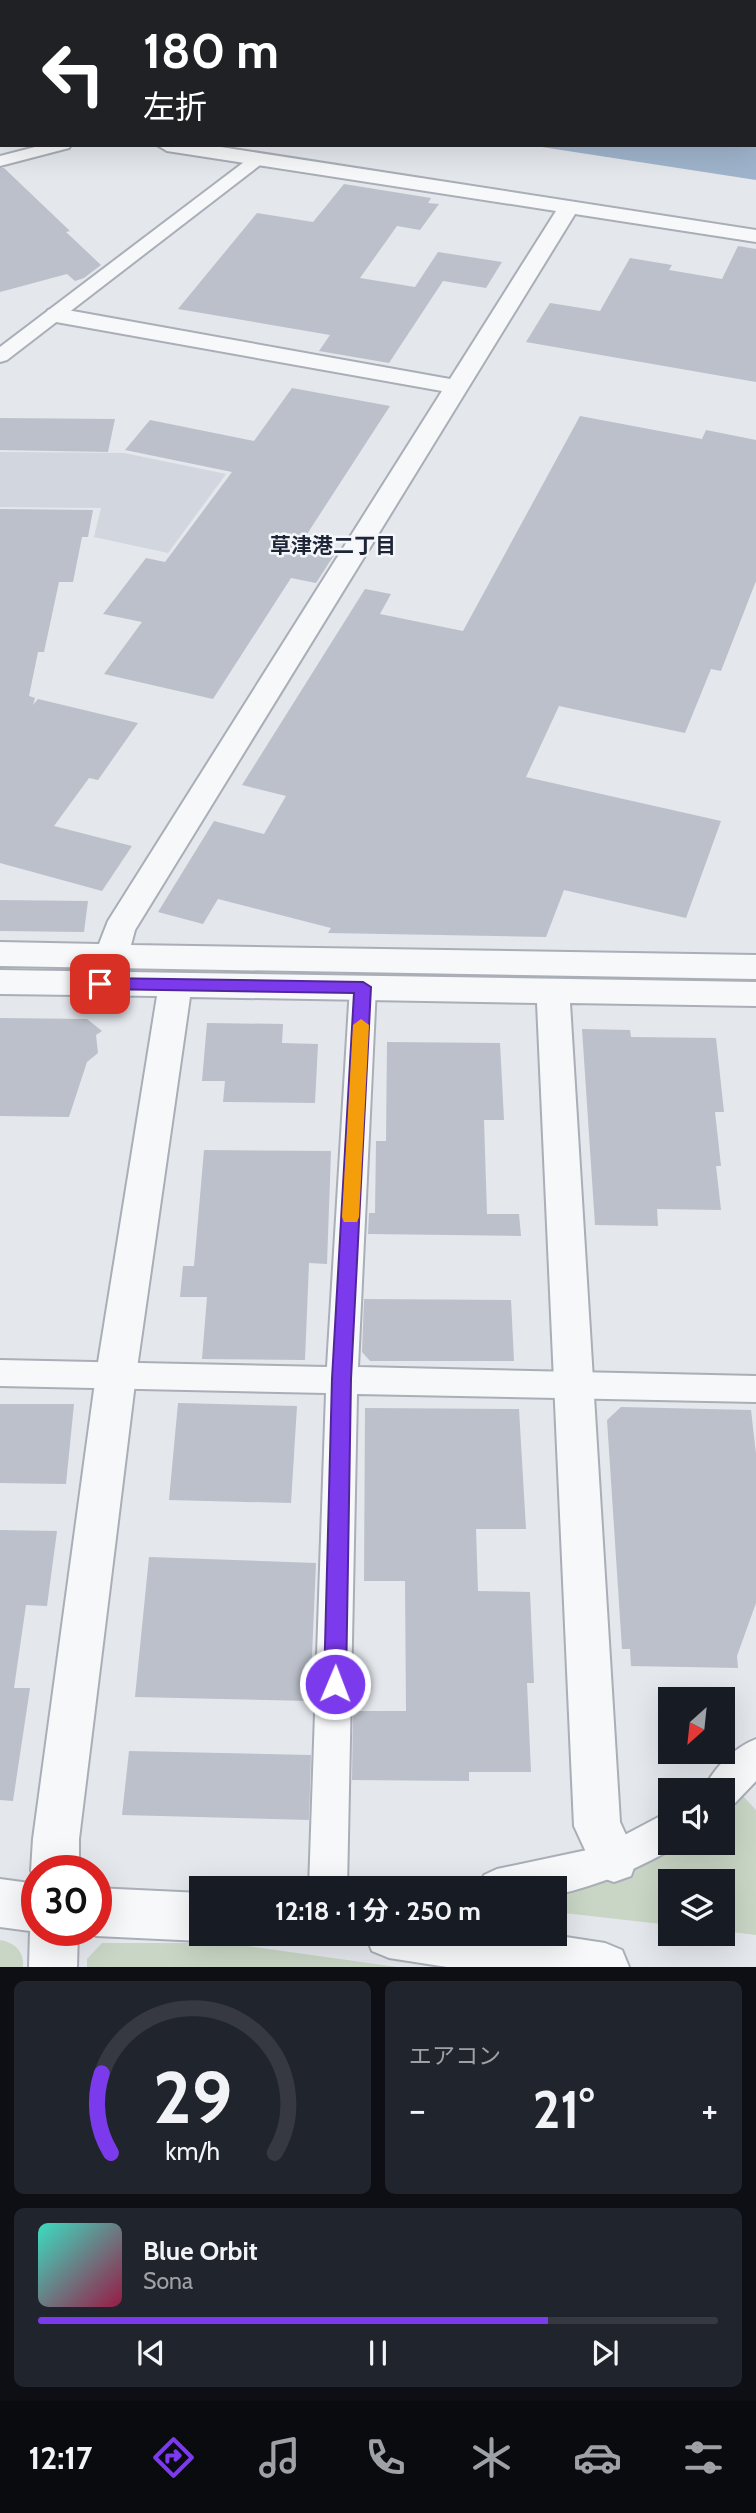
<!DOCTYPE html>
<html lang="ja">
<meta charset="utf-8">
<style>
:root{--surface:#171b24;--page:#20242c;--text:#f1f3f6;--muted:#9ea1a6;--line:#363941;--accent:#7c3aed}
body{margin:0;font-family:Cabin,"Noto Sans JP",sans-serif;background:var(--page);color:var(--text);height:100vh;display:flex;flex-direction:column;font-size:26px;white-space:nowrap}
*{box-sizing:border-box;margin:0}
p{font-size:23px;color:var(--muted)}
.icon{flex:none;width:38px;height:38px;fill:none;stroke:currentColor;stroke-width:2;stroke-linecap:round;stroke-linejoin:round}
.map{position:relative;height:1967px;overflow:hidden}
.side{display:flex;flex-direction:column;gap:14px;padding:14px;background:#0d0f14;flex:1}
.side>*{flex:none}
.top-card{position:absolute;left:0px;top:0px;width:756px;height:147px;box-shadow:0 7px 28px #0002;background:#202124;color:#fff;overflow:hidden}
.needle{width:46px;rotate:207deg}
.buttons{position:absolute;left:658px;top:1687px;display:grid;gap:14px}
.buttons a{display:grid;place-items:center;width:77px;height:77px;border-radius:0px;background:var(--surface);box-shadow:0 7px 28px #0002;font-size:35px}
.speed{position:absolute;left:21px;top:1855px;display:flex;gap:14px;font-size:35px;font-weight:700;text-align:center}
.speed>*{display:grid;place-content:center;width:91px;height:91px;border-radius:50%;background:var(--surface);box-shadow:0 7px 28px #0002;line-height:1}
.speed .limit{border:10px solid #d22;background:#fff;color:#111}
.pin{position:absolute;display:grid;place-items:center;width:60px;height:60px;color:#fff;margin:-30px;border-radius:14px;box-shadow:0 4px 10px #0006}
.me{position:absolute;width:77px;margin:-38px;rotate:1deg;stroke-linejoin:round;filter:drop-shadow(0 0 5px #0008)}
.turn{display:flex;align-items:center;gap:24px;height:147px;padding:0 28px;font-size:32px}
.turn .icon{width:91px;height:91px;stroke-width:2.5}
.turn b{display:block;font-size:49px;line-height:60px}
.big{font-size:52px;font-weight:700;line-height:1.1}
.side .widget{flex:1;display:flex;flex-direction:column;justify-content:center;gap:10px;min-width:0;padding:0 24px;border-radius:10px;background:var(--page)}
.side .dial{align-items:center;gap:0}
.dial svg{height:182px;overflow:visible;fill:none;stroke:var(--line);stroke-width:7;stroke-linecap:round;text-anchor:middle}
.dial text{fill:var(--text);stroke:none}
.song{display:flex;align-items:center;gap:21px}
.cover{width:84px;height:84px;border-radius:10px;background:linear-gradient(135deg,hsl(170 70% 55%),hsl(340 70% 35%))}
.played{height:7px;border-radius:4px;background:linear-gradient(90deg,var(--accent) 75%,var(--line) 75%)}
.keys{display:flex;justify-content:space-around;direction:ltr}
.heat{display:flex;justify-content:space-between;align-items:center;font-size:38px;direction:ltr}
.side .tiles{flex:1;display:grid;gap:14px;grid-template-columns:1fr 1fr}
.widget:last-child{grid-column:span 2}
.trip{position:absolute;left:189px;top:1876px;width:378px;height:70px;border-radius:0px;background:var(--surface);box-shadow:0 7px 28px #0002;font-weight:700;line-height:70px;text-align:center}
.menu{display:flex;height:112px;justify-content:space-around;align-items:center;background:#090b0e;color:var(--muted)}
.menu .icon{width:49px;height:49px}
.menu .active{color:var(--accent)}
.menu b{font-size:32px;color:var(--text)}
.map>svg:first-child{display:block}
</style>
<div class="map">
<svg width="756" height="1967" viewBox="0 0 756 1967">
<rect width="100%" height="100%" fill="#e4e7ec"/>
<!-- built -->
<path fill="#d2d6de" d="M0 452 124 453 226 474 168 553 94 537 101 508 0 507Z"/>
<!-- green -->
<g fill="#c9d6c5">
<path d="M742 1795 756 1810V1935L723 1931V1881H670V1925L555 1912V1896L612 1878 680 1843H723V1812Z"/>
<path d="M0 1940C15 1943 24 1951 23 1967H0Z"/>
<path d="M102 1943H226L397 1967H87V1959Z"/>
</g>
<!-- water -->
<path fill="#9fb4cc" d="M0 0H756V180L529 145H754V2H2L0 119Z"/>
<!-- building -->
<g fill="#bbc0ca">
<path d="M0 168H4L70 231 66 232 101 265 84 278 75 281 67 274 0 292Z"/>
<path d="M344 184 431 198 428 203 439 204 420 230 397 226 360 278 415 287 438 252 502 262 486 288 443 281 389 363 319 351 330 335 178 309 257 213 313 222Z"/>
<path d="M738 246 756 249V382L526 342 550 303 600 311 630 258 672 265 669 270 722 279Z"/>
<path d="M292 388 390 406 298 548 334 555 316 583 291 578 213 699 104 674 142 622 103 614 146 558 165 562 232 472 125 450 150 420 254 441Z"/>
<path d="M580 416 702 439 706 430 756 440V581L721 671 711 669 685 733 559 706 526 777 721 821 686 918 564 890 546 937 328 933 331 928 218 899 203 924 158 912 214 821 264 834 286 796 242 785 365 589 391 594 380 614 463 631Z"/>
<path d="M0 418 115 419 108 452 0 450Z"/>
<path d="M0 509 93 510 88 537H82L73 582H59L44 652H38L29 696 35 698 33 705 38 699 138 723 98 780 89 778 54 826 132 846 102 891 0 863Z"/>
<path d="M0 900 88 901 84 932 0 931Z"/>
<path d="M0 1018 87 1019 102 1031 96 1035 98 1053 87 1062 69 1117 0 1116Z"/>
<path d="M207 1023 283 1024 282 1043 318 1044 315 1103 223 1102 225 1081H202Z"/>
<path d="M582 1029 630 1030 631 1037 716 1038 724 1112H715L721 1166H716L721 1210 657 1209 658 1226 595 1225Z"/>
<path d="M387 1042 500 1043 504 1120H484L487 1214H519L521 1236 368 1234 369 1213H375L376 1141H386Z"/>
<path d="M204 1150 331 1151 327 1264 309 1263 305 1360 202 1359 207 1297H180L183 1266H194Z"/>
<path d="M364 1299 511 1300 514 1361H370L362 1352Z"/>
<path d="M178 1403 297 1406 291 1503 169 1500Z"/>
<path d="M0 1404H74L66 1484 0 1483Z"/>
<path d="M621 1407 751 1410 756 1454V1603L737 1656 738 1668 631 1666 630 1649H622L607 1420Z"/>
<path d="M365 1408 519 1409 526 1529H476L478 1591 530 1592 534 1683H527L531 1772H469V1781L352 1780 353 1711H406L405 1581H364Z"/>
<path d="M0 1530 57 1531 47 1606 26 1605 14 1688H30L13 1801 0 1800Z"/>
<path d="M149 1557 316 1563 310 1701 135 1697Z"/>
<path d="M129 1751 311 1755 309 1820 122 1815Z"/>
</g>
<g fill="none" stroke-linecap="round" stroke-linejoin="round">
<!-- minor casing -->
<g stroke="#a9aeb7" stroke-width="4">
<g id="minor">
<path d="M43 145H71L69 148 0 166V156Z"/>
<path d="M258 154 266 159 264 162 7 360 0 362V347L252 156Z"/>
<path d="M363 978 372 980 376 987 358 1367 756 1376V1402L357 1394 347 1888H309L326 1393 0 1386V1360L327 1367 350 987 354 980Z"/>
<path d="M756 1739V1781L735 1803 723 1808V1790H704C712 1769 735 1747 756 1739Z"/>
<path d="M670 1811V1843H682C643 1867 600 1885 555 1895V1888H478L484 1875 497 1869 587 1850 617 1839Z"/>
</g>
</g>
<!-- tertiary casing -->
<g stroke="#a9aeb7" stroke-width="4">
<g id="tertiary">
<path d="M157 145H208L756 230V242L575 214 135 930 131 945 756 955V979L0 966V942L99 944 108 921 442 391 56 322 48 320 45 315 48 310 56 308 450 379 556 211 167 151Z"/>
<path d="M0 970 756 982V1006L570 1003 620 1822 637 1859 631 1876 614 1882 597 1876 574 1826 537 1003 190 997 136 1375 79 1839V1871H37V1884L31 1871 33 1839 96 1375 157 996 0 994Z"/>
<path d="M0 1879 37 1884V1930H78L77 1967H29L30 1931 0 1927Z"/>
<path d="M96 1888 201 1893V1934H218L201 1941 96 1936 82 1930H96Z"/>
<path d="M365 1934H546L605 1943 622 1950 629 1967H447L389 1958 372 1951Z"/>
</g>
</g>
<!-- minor -->
<use href="#minor" fill="#f7f8fa" fill-rule="evenodd"/>
<!-- tertiary -->
<use href="#tertiary" fill="#f7f8fa" fill-rule="evenodd"/>
</g>
<!-- route -->
<path fill="#7c3aed" stroke="#51269a" stroke-width="2" d="M100 978 363 982 371 987 351 1379 346 1684 342 1691 335 1694 327 1691 324 1684 332 1379 354 993 100 989 92 984Z"/>
<!-- slow -->
<path fill="#f59e0b" d="M361 1019 369 1025 359 1217 357 1222H344L342 1217 353 1025Z"/>
<g text-anchor="middle" stroke-width="5" stroke-linejoin="round" paint-order="stroke">
<!-- far-neighbourhood labels -->
<g font-size="21" font-weight="bold" fill="#1d2536" stroke="#f4f6f9">
<text x="333" y="553">草津港二丁目</text>
</g>
</g>
</svg>
<div class="buttons">
<a><svg class="needle" viewBox="-14 -14 28 28"><path d="M0-13l5 13h-10z" fill="#e53935"/><path d="M0 13l5-13h-10z" fill="#9ea1a6"/></svg></a>
<a><svg class="icon" aria-label="sound" viewBox="0 0 24 24"><path d="M4 9h4l5-4v14l-5-4H4zM17 9q2 3 0 6"/></svg></a>
<a><svg class="icon" aria-label="layers" viewBox="0 0 24 24"><path d="M12 4l9 5-9 5-9-5zM3 14l9 5 9-5"/></svg></a>
</div>
<div class="speed"><div class="limit">30</div></div>
<div class="pin" style="left:100px;top:984px;background:#d93025"><svg class="icon" aria-label="arrive" viewBox="0 0 24 24"><path d="M6 21V4h12l-3 4 3 4H6"/></svg></div>
<svg class="me" style="left:335px;top:1684px" viewBox="-20 -20 40 40"><circle r="17" fill="#7c3aed" stroke="#fff" stroke-width="3"/><path d="M0-11L8 9 0 5-8 9z" fill="#fff"/></svg>
<div class="trip">12:18 · 1 分 · 250 m</div>
<div class="top-card">
<div class="turn"><svg class="icon" aria-label="left" viewBox="0 0 24 24"><path d="M17 20v-9H6M10 6l-5 5 5 5"/></svg><div><b>180 m</b>左折</div></div>
</div>
</div>
<section class="side">
<div class="tiles">
<div class="widget dial"><svg viewBox="0 0 100 80">
<path d="M14 69A42 42 0 1 1 86 69"/>
<path d="M14 69A42 42 0 0 1 10 34" stroke="#7c3aed"/>
<text x="50" y="56" font-size="32" font-weight="700">29</text>
<text x="50" y="72" font-size="11">km/h</text>
</svg></div>
<div class="widget"><p>エアコン</p>
<div class="heat"><a>−</a><b class="big">21°</b><a>+</a></div>
</div>
<div class="widget">
<div class="song"><i class="cover"></i><div><b>Blue Orbit</b><p>Sona</p></div></div>
<div class="played"></div>
<div class="keys"><svg class="icon" aria-label="previous" viewBox="0 0 24 24"><path d="M18 5L8 12l10 7zM5 5v14"/></svg><svg class="icon" aria-label="pause" viewBox="0 0 24 24"><path d="M8 5v14M16 5v14"/></svg><svg class="icon" aria-label="next" viewBox="0 0 24 24"><path d="M6 5l10 7-10 7zM19 5v14"/></svg></div>
</div>
</div>
</section>
<nav class="menu">
<b>12:17</b>
<svg class="icon active" aria-label="directions" viewBox="0 0 24 24"><path d="M12 3l9 9-9 9-9-9zM9 14v-3h6M13 9l2 2-2 2"/></svg>
<svg class="icon" aria-label="music" viewBox="0 0 24 24"><path d="M9 18V5l10-2v13"/><circle cx="6" cy="18" r="3"/><circle cx="16" cy="16" r="3"/></svg>
<svg class="icon" aria-label="phone" viewBox="0 0 24 24"><path d="M5 4h4l2 5-3 2q2 4 5 5l2-3 5 2v4C11 20 4 13 5 4z"/></svg>
<svg class="icon" aria-label="climate" viewBox="0 0 24 24"><path d="M12 3v18M4 7l16 10M4 17L20 7"/></svg>
<svg class="icon" aria-label="car" viewBox="0 0 24 24"><path d="M5 17H2v-5l4-1 3-4h7l3 4 3 1v5h-3M9 17h6M6 11h13"/><circle cx="7" cy="17" r="2"/><circle cx="17" cy="17" r="2"/></svg>
<svg class="icon" aria-label="filters" viewBox="0 0 24 24"><path d="M4 7h16M4 17h16"/><circle cx="9" cy="7" r="2"/><circle cx="15" cy="17" r="2"/></svg>
</nav>
